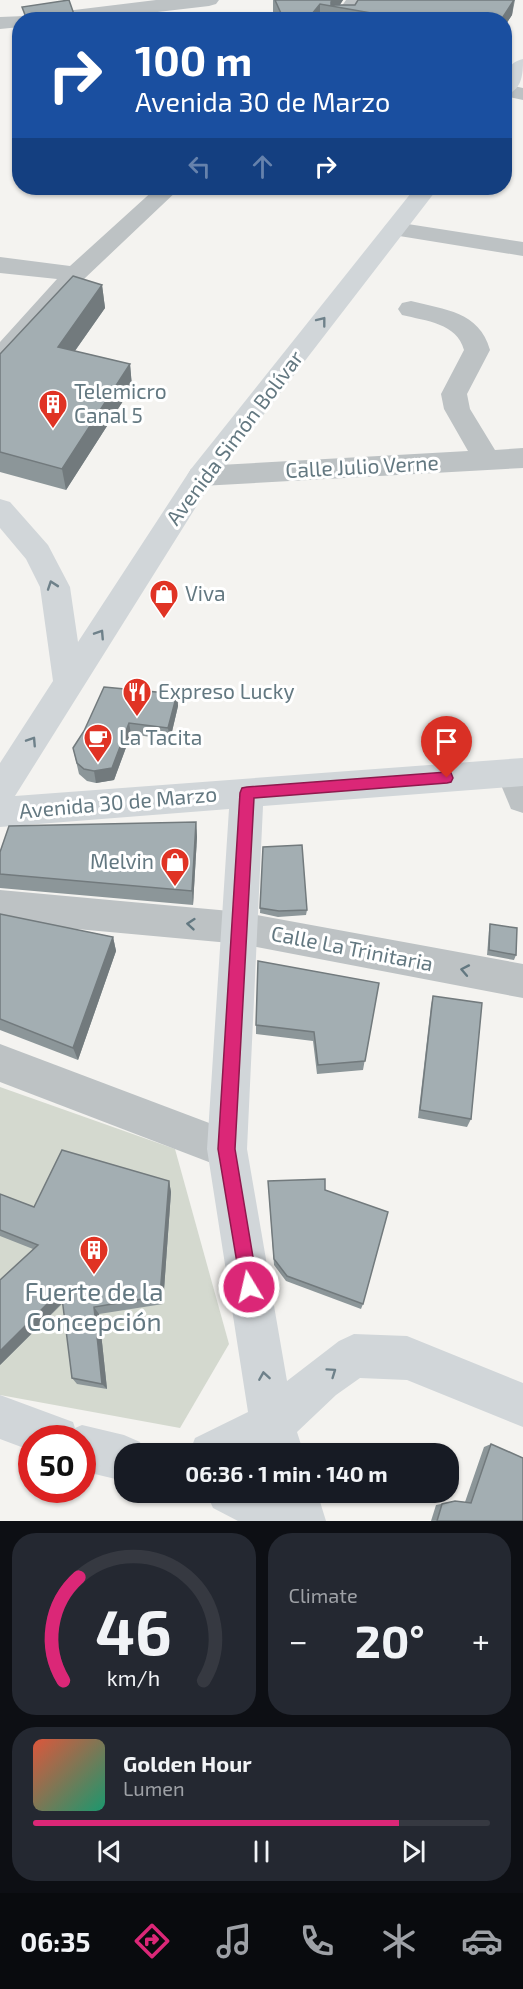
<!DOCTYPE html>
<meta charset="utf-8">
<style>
:root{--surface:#171b24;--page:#242831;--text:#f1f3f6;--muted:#9ea1a6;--line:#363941;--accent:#db2777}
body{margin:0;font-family:"Exo 2",sans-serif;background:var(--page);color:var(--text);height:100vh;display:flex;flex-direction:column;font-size:22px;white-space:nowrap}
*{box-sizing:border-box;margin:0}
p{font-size:20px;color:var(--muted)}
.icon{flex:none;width:33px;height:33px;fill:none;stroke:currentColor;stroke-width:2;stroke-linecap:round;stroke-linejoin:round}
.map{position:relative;height:1521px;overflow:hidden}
.sheet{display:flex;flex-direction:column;gap:12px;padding:12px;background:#0d0f14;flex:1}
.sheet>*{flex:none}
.top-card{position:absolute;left:12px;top:12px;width:500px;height:183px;border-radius:24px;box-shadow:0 2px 4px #0004;background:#1a4fa0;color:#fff;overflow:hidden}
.speed{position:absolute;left:18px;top:1425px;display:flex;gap:12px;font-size:30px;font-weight:700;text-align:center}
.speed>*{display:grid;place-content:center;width:78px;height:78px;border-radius:50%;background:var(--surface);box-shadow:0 2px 4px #0004;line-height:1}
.speed .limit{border:9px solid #d22;background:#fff;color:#111}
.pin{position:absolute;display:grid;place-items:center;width:51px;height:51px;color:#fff;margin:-62px -26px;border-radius:50% 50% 50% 0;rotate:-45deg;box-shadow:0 0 6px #0007}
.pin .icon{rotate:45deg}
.me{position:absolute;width:66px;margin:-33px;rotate:351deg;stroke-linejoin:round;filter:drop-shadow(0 0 4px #0008)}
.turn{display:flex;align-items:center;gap:21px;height:126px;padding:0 24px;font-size:27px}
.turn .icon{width:78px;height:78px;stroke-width:2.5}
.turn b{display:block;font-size:42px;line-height:51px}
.lanes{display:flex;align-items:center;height:57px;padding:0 24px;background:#0003;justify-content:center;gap:30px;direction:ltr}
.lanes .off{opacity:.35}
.big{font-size:45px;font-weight:700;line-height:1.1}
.sheet .card{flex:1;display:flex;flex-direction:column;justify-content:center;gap:9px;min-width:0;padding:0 21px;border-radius:24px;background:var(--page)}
.sheet .dial{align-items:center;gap:0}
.dial svg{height:156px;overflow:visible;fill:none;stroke:var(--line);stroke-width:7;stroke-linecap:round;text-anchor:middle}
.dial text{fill:var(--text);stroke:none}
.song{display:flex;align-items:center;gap:18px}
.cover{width:72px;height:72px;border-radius:9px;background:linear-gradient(135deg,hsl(10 70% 55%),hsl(160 70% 35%))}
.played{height:6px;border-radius:3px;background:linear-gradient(90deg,var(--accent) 80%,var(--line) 80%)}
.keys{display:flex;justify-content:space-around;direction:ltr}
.heat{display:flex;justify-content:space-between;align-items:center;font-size:33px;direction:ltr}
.sheet .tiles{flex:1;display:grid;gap:12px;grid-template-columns:1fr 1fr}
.card:last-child{grid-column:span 2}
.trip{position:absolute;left:114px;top:1443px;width:345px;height:60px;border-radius:24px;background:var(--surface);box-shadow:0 2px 4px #0004;font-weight:700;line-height:60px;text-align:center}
.tab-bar{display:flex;height:96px;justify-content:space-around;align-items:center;background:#090b0e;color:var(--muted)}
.tab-bar .icon{width:42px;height:42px}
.tab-bar .selected{color:var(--accent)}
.tab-bar b{font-size:27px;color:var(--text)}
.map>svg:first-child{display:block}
</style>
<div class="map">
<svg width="523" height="1521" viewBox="0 0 523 1521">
<rect width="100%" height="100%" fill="#f4f3f0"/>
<!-- green -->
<path fill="#d4d9cf" d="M0 1087 175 1149 229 1344 180 1428 0 1395Z"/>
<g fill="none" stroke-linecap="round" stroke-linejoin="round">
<!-- minor -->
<g fill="#bdc2c4" fill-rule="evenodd">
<path d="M156 0H219L216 4 209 6 89 20H20V27L0 29V17L25 16Z"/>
<path d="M346 0H366L352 20H332Z"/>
<path d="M504 84 523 88V100L504 96Z"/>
<path d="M156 188H180L84 279 9 364 0 367V342L57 279 0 273V257L70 266Z"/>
<path d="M395 222 523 242V256L387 234 383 229 387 224Z"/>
<path d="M411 301C445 310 479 311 490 350L467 394 470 409 495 450 523 448V468L201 486 191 483 187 476 191 469 201 466 468 451 444 409 441 394 464 350C457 323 426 321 402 315L398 309 402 303Z"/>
<path d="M513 759 523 762V813L511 809 496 773 501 763Z"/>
<path d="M0 890 241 912 523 964V998L241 944 0 922Z"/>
<path d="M0 1044 241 1135 247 1149 241 1163 227 1169 0 1082Z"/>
</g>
<!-- major -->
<g fill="#d1d6d9" fill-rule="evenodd">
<path d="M523 59C523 75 522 91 504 95 504 79 505 63 523 59Z"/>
<path d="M415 188H438L211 483 15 796 523 758V786L263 806 247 1149 287 1381 339 1341 354 1334 407 1336 523 1383V1427L407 1380 360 1378 336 1395 297 1432 304 1454H189L195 1438 248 1412 207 1149 229 809 0 827V763L53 681 40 587 26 559 0 528V499L10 502 48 545 70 587 78 642 191 469Z"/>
<path d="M0 1395 73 1422 75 1428 82 1425 124 1435 140 1442 145 1454H124V1481L82 1471V1438H32V1451L0 1439Z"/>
<path d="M206 1492H317L326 1521H238L213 1508Z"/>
</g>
</g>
<!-- wall -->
<g fill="#8c9699">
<path d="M273 0H343L340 5H355L358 0H515L512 15 504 27V20H276L273 14Z"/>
<path d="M102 285 105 308 75 351 130 364 132 387 66 490 0 472V354Z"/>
<path d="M177 694 178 706 170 740 131 734 114 780 96 783 87 781 79 774 73 748Z"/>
<path d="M196 822 197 837 193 905 0 888V852Z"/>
<path d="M263 847 307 910 306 915 278 917 260 913Z"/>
<path d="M0 914 113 937 116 951 78 1060 0 1030Z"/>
<path d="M490 924 516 955 514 960 487 955 489 930Z"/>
<path d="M379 983 363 1070 317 1074 313 1041 256 1034V1025Z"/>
<path d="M433 996 471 1119 467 1127 418 1118 431 1005Z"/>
<path d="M169 1181 171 1192 163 1304 99 1314 107 1389 77 1384 72 1378 63 1303 0 1365 33 1249 0 1236V1194L34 1207Z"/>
<path d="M268 1181 325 1190 363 1304 361 1309 286 1281 274 1265Z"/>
<path d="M491 1444 523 1521H431L436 1505 455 1501 465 1502 484 1447Z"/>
</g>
<!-- shaded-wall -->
<g fill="#727a7d">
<path d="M332 0H343L338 7 331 5V2Z"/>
<path d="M514 0 512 15 504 27V20H501Z"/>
<path d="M320 4V20H307Z"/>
<path d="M102 285 105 308 62 369 58 347Z"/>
<path d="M130 364 132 387 66 490 62 469Z"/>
<path d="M177 694 178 706 170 740 168 728Z"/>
<path d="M129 723 131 734 114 780 96 783 94 771Z"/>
<path d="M196 822 197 837 193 905 192 891Z"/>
<path d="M113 937 116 951 78 1060 73 1048Z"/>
<path d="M169 1181 171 1192 163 1304 160 1296Z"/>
<path d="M61 1290 67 1298 0 1365V1351Z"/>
<path d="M94 1307 99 1314 107 1389 102 1384Z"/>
</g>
<!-- building -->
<g fill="#a3aeb2" stroke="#727a7d" stroke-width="1.5">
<path d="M69 0 76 20H27L22 7Z"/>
<path d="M275 0H332L331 2V5H355L358 0H514L501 20H411L320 4 307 20H284Z"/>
<path d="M73 276 102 285 58 347 130 364 62 469 0 452V354Z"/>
<path d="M104 687 177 694 168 728 129 723 112 768 94 771 84 769 77 763 73 748 84 731Z"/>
<path d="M196 822 192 891 0 874V852L9 826Z"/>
<path d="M302 845 307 910 279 911 260 908 263 847Z"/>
<path d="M0 914 113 937 73 1048 0 1019Z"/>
<path d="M490 924 517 928 516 955 489 950Z"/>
<path d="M258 961 379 983 365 1061 318 1065 314 1032 256 1025Z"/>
<path d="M433 996 482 1003 471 1119 420 1110Z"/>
<path d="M62 1150 169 1181 160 1296 94 1307 102 1384 72 1378 61 1290 0 1351V1280L38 1245 0 1230V1194L34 1207Z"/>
<path d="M325 1179V1190L388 1212 363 1304 287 1276 274 1259 268 1181Z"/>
<path d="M491 1444 523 1458V1521H437L442 1504 455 1501 471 1503Z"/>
</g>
<!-- one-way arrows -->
<defs><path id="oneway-chevron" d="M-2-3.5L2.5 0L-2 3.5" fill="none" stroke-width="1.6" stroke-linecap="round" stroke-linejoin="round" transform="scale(1.5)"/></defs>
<g stroke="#6e818a">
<use href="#oneway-chevron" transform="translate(322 321) rotate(-52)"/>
<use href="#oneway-chevron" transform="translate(52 585) rotate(-109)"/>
<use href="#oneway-chevron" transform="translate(100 634) rotate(-57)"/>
<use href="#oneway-chevron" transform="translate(32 741) rotate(-57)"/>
<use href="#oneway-chevron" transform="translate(332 1372) rotate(-35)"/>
<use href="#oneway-chevron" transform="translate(264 1376) rotate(-99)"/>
</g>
<g stroke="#637881">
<use href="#oneway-chevron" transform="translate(191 924) rotate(-175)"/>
<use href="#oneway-chevron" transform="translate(465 970) rotate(-169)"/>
</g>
<!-- route -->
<path fill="#db2777" stroke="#8e194d" stroke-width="1.5" d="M447 772 451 773 453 778 451 782 447 783 254 798 235 1149 258 1287 256 1293 249 1295 243 1293 241 1287 218 1149 240 793 242 788 247 787Z"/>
<!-- icons -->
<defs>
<g id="building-pin" transform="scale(1.5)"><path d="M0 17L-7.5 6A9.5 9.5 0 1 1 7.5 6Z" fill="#e03324" stroke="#fff"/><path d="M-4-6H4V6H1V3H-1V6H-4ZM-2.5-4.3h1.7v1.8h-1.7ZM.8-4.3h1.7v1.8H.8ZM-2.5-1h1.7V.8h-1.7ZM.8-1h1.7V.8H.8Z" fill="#fff"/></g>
<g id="shop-pin" transform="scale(1.5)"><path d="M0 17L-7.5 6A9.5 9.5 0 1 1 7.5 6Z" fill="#e03324" stroke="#fff"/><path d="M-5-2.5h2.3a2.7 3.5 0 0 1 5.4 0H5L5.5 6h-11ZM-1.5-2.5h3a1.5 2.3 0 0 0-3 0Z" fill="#fff"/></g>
<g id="restaurant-pin" transform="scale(1.5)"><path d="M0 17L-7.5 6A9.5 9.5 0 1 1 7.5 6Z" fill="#e03324" stroke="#fff"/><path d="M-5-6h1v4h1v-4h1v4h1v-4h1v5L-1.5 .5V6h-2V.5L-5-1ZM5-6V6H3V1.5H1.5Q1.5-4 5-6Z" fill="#fff"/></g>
<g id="cafe-pin" transform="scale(1.5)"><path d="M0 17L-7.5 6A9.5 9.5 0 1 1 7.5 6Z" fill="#e03324" stroke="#fff"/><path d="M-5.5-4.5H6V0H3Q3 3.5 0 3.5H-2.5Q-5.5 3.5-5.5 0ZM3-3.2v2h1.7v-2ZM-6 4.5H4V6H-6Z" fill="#fff"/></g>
</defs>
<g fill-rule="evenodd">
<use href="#building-pin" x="53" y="404"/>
<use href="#shop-pin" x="164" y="594"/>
<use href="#restaurant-pin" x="137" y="692"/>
<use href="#cafe-pin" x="98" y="738"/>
<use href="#shop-pin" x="175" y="862"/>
<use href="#building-pin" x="94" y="1250"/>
</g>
<g text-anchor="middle" stroke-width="6" stroke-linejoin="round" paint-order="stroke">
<!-- poi labels -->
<g font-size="21" fill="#637881" stroke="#fff" text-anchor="start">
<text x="74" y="399">Telemicro<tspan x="74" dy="24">Canal 5</tspan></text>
<text x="185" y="601">Viva</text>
<text x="158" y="699">Expreso Lucky</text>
<text x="119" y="745">La Tacita</text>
<text x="154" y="869" text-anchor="end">Melvin</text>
</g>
<!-- street labels -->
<g font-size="21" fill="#637881" stroke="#fff">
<text transform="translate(235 438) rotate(-53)" y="7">Avenida Simón Bolívar</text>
<text transform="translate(362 467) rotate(-3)" y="7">Calle Julio Verne</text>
<text transform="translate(118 803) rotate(-5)" y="7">Avenida 30 de Marzo</text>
<text transform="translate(352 949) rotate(11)" y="7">Calle La Trinitaria</text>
</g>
<!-- near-poi labels -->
<g font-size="26" fill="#637881" stroke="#fff">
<text x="94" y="1301">Fuerte de la<tspan x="94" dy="30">Concepción</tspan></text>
</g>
</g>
</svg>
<div class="speed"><div class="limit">50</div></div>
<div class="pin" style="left:447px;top:778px;background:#d93025"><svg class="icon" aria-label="arrive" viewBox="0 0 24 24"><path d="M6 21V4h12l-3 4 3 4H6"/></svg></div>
<svg class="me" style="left:249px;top:1287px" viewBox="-20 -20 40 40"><circle r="17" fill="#db2777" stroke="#fff" stroke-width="3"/><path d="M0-11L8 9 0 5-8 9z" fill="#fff"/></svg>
<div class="trip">06:36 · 1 min · 140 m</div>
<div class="top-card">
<div class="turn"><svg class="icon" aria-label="right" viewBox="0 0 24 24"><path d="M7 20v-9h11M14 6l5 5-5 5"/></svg><div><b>100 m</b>Avenida 30 de Marzo</div></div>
<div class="lanes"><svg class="icon off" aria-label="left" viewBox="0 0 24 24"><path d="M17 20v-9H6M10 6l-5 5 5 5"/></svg><svg class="icon off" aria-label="ahead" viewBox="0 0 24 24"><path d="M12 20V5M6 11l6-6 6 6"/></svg><svg class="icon" aria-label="right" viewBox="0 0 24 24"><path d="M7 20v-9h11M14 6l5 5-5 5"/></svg></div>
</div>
</div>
<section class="sheet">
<div class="tiles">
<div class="card dial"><svg viewBox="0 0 100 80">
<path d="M14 69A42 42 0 1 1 86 69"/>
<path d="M14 69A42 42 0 0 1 22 16" stroke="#db2777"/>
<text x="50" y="56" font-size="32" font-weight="700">46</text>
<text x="50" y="72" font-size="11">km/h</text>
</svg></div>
<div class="card"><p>Climate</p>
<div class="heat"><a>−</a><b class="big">20°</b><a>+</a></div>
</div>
<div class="card">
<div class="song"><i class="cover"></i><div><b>Golden Hour</b><p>Lumen</p></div></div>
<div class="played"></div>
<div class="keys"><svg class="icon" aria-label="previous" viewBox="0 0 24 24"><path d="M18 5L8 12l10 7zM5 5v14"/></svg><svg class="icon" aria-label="pause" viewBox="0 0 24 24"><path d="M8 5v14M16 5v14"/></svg><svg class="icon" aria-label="next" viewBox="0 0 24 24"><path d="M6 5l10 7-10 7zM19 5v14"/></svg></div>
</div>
</div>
</section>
<nav class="tab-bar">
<b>06:35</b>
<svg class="icon selected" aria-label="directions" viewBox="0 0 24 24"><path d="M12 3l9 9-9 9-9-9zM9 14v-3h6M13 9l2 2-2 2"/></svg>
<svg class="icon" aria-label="music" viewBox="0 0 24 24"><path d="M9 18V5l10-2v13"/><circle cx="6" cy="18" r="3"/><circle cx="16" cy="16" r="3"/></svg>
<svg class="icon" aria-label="phone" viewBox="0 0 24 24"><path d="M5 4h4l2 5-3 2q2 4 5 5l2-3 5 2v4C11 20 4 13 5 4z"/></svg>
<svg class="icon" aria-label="climate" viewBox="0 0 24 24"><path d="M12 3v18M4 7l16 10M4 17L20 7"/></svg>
<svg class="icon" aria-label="car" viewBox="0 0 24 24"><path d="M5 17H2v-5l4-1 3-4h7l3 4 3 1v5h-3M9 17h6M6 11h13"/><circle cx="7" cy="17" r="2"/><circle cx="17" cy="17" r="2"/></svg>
</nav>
